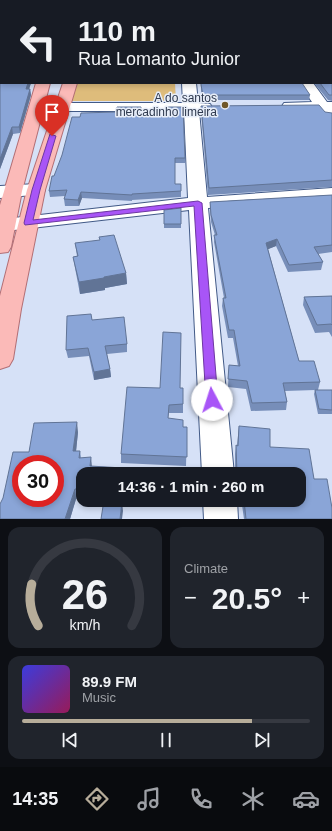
<!DOCTYPE html>
<meta charset="utf-8">
<style>
:root{--surface:#171b24;--page:#20242c;--text:#f1f3f6;--muted:#9ea1a6;--line:#363941;--accent:#b7ad9a}
body{margin:0;font-family:Helvetica,sans-serif;background:var(--page);color:var(--text);height:100vh;display:flex;flex-direction:column;font-size:15px;white-space:nowrap}
*{box-sizing:border-box;margin:0}
p{font-size:13px;color:var(--muted)}
.icon{flex:none;width:22px;height:22px;fill:none;stroke:currentColor;stroke-width:2;stroke-linecap:round;stroke-linejoin:round}
.map{position:relative;height:519px;overflow:hidden}
.side{display:flex;flex-direction:column;gap:8px;padding:8px;background:#0d0f14;flex:1}
.side>*{flex:none}
.banner{position:absolute;left:0px;top:0px;width:332px;height:84px;box-shadow:0 2px 6px #0003;background:#171b24;color:var(--text);overflow:hidden}
.speed{position:absolute;left:12px;top:455px;display:flex;gap:8px;font-size:20px;font-weight:700;text-align:center}
.speed>*{display:grid;place-content:center;width:52px;height:52px;border-radius:50%;background:var(--surface);box-shadow:0 2px 6px #0003;line-height:1}
.speed .limit{border:6px solid #d22;background:#fff;color:#111}
.pin{position:absolute;display:grid;place-items:center;width:34px;height:34px;color:#fff;margin:-41px -17px;border-radius:50% 50% 50% 0;rotate:-45deg;box-shadow:0 0 4px #0007}
.pin .icon{rotate:45deg}
.me{position:absolute;width:44px;margin:-22px;rotate:355deg;stroke-linejoin:round;filter:drop-shadow(0 0 3px #0008)}
.turn{display:flex;align-items:center;gap:14px;height:84px;padding:0 12px;font-size:18px}
.turn .icon{width:52px;height:52px;stroke-width:2.5}
.turn b{display:block;font-size:28px;line-height:34px}
.big{font-size:30px;font-weight:700;line-height:1.1}
.side .widget{flex:1;display:flex;flex-direction:column;justify-content:center;gap:6px;min-width:0;padding:0 14px;border-radius:12px;background:var(--page)}
.side .dial{align-items:center;gap:0}
.dial svg{height:104px;overflow:visible;fill:none;stroke:var(--line);stroke-width:7;stroke-linecap:round;text-anchor:middle}
.dial text{fill:var(--text);stroke:none}
.song{display:flex;align-items:center;gap:12px}
.cover{width:48px;height:48px;border-radius:6px;background:linear-gradient(135deg,hsl(240 70% 55%),hsl(330 70% 35%))}
.played{height:4px;border-radius:2px;background:linear-gradient(90deg,var(--accent) 80%,var(--line) 80%)}
.keys{display:flex;justify-content:space-around;direction:ltr}
.heat{display:flex;justify-content:space-between;align-items:center;font-size:22px;direction:ltr}
.side .tiles{flex:1;display:grid;gap:8px;grid-template-columns:1fr 1fr}
.widget:last-child{grid-column:span 2}
.trip{position:absolute;left:76px;top:467px;width:230px;height:40px;border-radius:12px;background:var(--surface);box-shadow:0 2px 6px #0003;font-weight:700;line-height:40px;text-align:center}
.tabs{display:flex;height:64px;justify-content:space-around;align-items:center;background:#090b0e;color:var(--muted)}
.tabs .icon{width:28px;height:28px}
.tabs .active{color:var(--accent)}
.tabs b{font-size:18px;color:var(--text)}
.map>svg:first-child{display:block}
</style>
<div class="map">
<svg width="332" height="519" viewBox="0 0 332 519">
<rect width="100%" height="100%" fill="#d6e1f7"/>
<!-- green -->
<path fill="#debc7b" d="M72 83H175L176 101H66Z"/>
<g fill="none" stroke-linecap="round" stroke-linejoin="round">
<!-- minor casing -->
<g stroke="#425a87" stroke-width="2">
<g id="minor">
<path d="M182 83H196L198 103 210 104 212 107 210 110 199 111 207 197 332 188V200L208 208 234 474H202L189 210 5 231 0 230V220L5 219 188 198 184 111H38L33 110 31 107 33 104 38 103H183Z"/>
<path d="M299 83H313L327 102H332V118L324 117 319 110 284 109 282 106 284 103 312 102Z"/>
<path d="M36 184 43 186 45 190 43 194 0 198V186Z"/>
<path d="M203 500H237L238 519H204Z"/>
</g>
</g>
<!-- major casing -->
<g stroke="#b26f75" stroke-width="2">
<g id="major">
<path d="M36 83H50L22 191 11 247 8 252 0 253V205Z"/>
<path d="M63 83H77L45 190 21 309 13 359 9 366 0 369V296L27 190Z"/>
</g>
</g>
<!-- minor -->
<use href="#minor" fill="#fff" fill-rule="evenodd"/>
<!-- major -->
<use href="#major" fill="#fbbab8" fill-rule="evenodd"/>
</g>
<!-- wall -->
<g fill="#778eb9">
<path d="M332 44V101L328 100 314 83H331Z"/>
<path d="M0 71H1V83H31L29 89H30L31 95 20 133 13 134 0 169Z"/>
<path d="M201 83 310 95 309 100H202L201 91Z"/>
<path d="M201 106 332 113V187L208 195 201 112Z"/>
<path d="M141 114 185 158V163H175V184H181V197L132 200V201L82 198 79 206H65L64 199 65 196 50 197 49 191 54 176Z"/>
<path d="M332 195V252L318 254 323 262 321 270 288 272 276 246 268 249 299 361 320 382 318 390H332V414H318L314 394 315 390 285 391 287 402 286 410 251 411 246 389 228 387 229 365 238 366 233 338H228L222 306 223 298H224L214 242 215 235 211 222 210 209V202Z"/>
<path d="M181 208V228H164V210Z"/>
<path d="M75 243 126 273 127 284 105 288V290L80 294 75 268 73 257 77 256Z"/>
<path d="M332 296V337L329 332 315 333 303 305 304 297Z"/>
<path d="M92 320 127 344V352L107 354 110 369 111 377 94 380 89 356 68 358 66 350Z"/>
<path d="M180 388 183 404V413H169L168 418 183 427H187L186 466 121 463V454Z"/>
<path d="M239 426 270 447 314 479 332 519H244L242 505H239L238 500H299V474H235V454L236 445H237Z"/>
<path d="M78 432 76 451H80L81 458 92 466 123 468 124 474H83V499H76L70 519H0L3 498 29 452Z"/>
</g>
<!-- shaded-wall -->
<g fill="#617496">
<path d="M28 83H31L27 95 26 89Z"/>
<path d="M30 89 31 95 20 133 19 127Z"/>
<path d="M12 127 13 134 0 169V159Z"/>
<path d="M81 192 82 198 79 206 78 200Z"/>
<path d="M277 239 276 246 266 250V243Z"/>
<path d="M126 273 127 284 105 288V290L80 294 79 282 104 277Z"/>
<path d="M110 369 111 377 94 380V372Z"/>
<path d="M77 422 78 432 75 461 73 451Z"/>
<path d="M91 457 92 467 90 466Z"/>
<path d="M75 489 76 499 70 519H65Z"/>
<path d="M122 502 123 511 122 519H120Z"/>
</g>
<!-- building -->
<g fill="#8aa5d7" stroke="#617496" fill-rule="evenodd">
<path d="M0 0H332V5L331 6V1H1V3H0Z"/>
<path d="M331 13H332V34L331 35Z"/>
<path d="M331 44H332V95H329L320 83H331Z"/>
<path d="M1 70V83H28L26 89H30L19 127H12L0 159V71Z"/>
<path d="M201 83H302L310 95H203L201 85Z"/>
<path d="M319 105 325 112 332 113V180L209 188 201 106Z"/>
<path d="M117 107H141L140 114H168V107H183L185 158H175V184H181V191L132 194V195L81 192 78 200 64 199 67 190 49 191 52 176H54L62 155 72 117H80L81 113 116 112Z"/>
<path d="M332 195V245L314 247 323 262 289 265 277 239 266 243 299 361H314L320 382 283 383 287 402 252 403 247 381 228 379 229 365 240 366 234 330H229L223 298H226L214 235H217L211 215 210 202Z"/>
<path d="M181 208V224H164V210Z"/>
<path d="M114 235 126 273 104 277V278L79 282 73 257 78 256 75 243 100 240 99 237Z"/>
<path d="M332 296V325L331 324 317 325 304 297Z"/>
<path d="M91 314 92 320 124 317 127 344 105 346 110 369 94 372 88 348 66 350 67 316Z"/>
<path d="M163 332 181 333 180 388H183V404L169 405 168 418 183 420V427H187V457L121 454 127 387 160 388Z"/>
<path d="M315 390H332V410L319 409Z"/>
<path d="M77 422 73 451H80L79 458 91 457 90 466 123 468 122 474H83V489H75L65 519H0V504L3 498 13 452H29L34 423ZM21 464H55V498H21Z"/>
<path d="M239 426 270 429V447L309 449 314 479H327L332 508V519H246L244 500H299V474H237L236 445 238 446Z"/>
<path d="M104 500H118V501L122 502 120 519H101Z"/>
</g>
<!-- route -->
<path fill="#a855f7" stroke="#6d37a1" d="M50 134 56 136 40 190 33 220 198 201 202 203 218 400 216 403 212 404 208 403 206 400 194 206 25 225 24 223 32 190Z"/>
<!-- markers -->
<circle fill="#705829" stroke="#e8eef9" stroke-width="1.5" cx="225" cy="105" r="4"/>
<g text-anchor="middle" stroke-width="3" stroke-linejoin="round" paint-order="stroke">
<!-- far-poi labels -->
<g font-size="12" fill="#2f3a4f" stroke="#e8eef9" text-anchor="end">
<text x="217" y="102">A do santos<tspan x="217" dy="14">mercadinho limeira</tspan></text>
</g>
</g>
</svg>
<div class="speed"><div class="limit">30</div></div>
<div class="pin" style="left:52px;top:136px;background:#d93025"><svg class="icon" aria-label="arrive" viewBox="0 0 24 24"><path d="M6 21V4h12l-3 4 3 4H6"/></svg></div>
<svg class="me" style="left:212px;top:400px" viewBox="-20 -20 40 40"><circle r="19" fill="#fff"/><path d="M0-13L10 11 0 6-10 11z" fill="#a855f7"/></svg>
<div class="trip">14:36 · 1 min · 260 m</div>
<div class="banner">
<div class="turn"><svg class="icon" aria-label="left" viewBox="0 0 24 24"><path d="M17 20v-9H6M10 6l-5 5 5 5"/></svg><div><b>110 m</b>Rua Lomanto Junior</div></div>
</div>
</div>
<section class="side">
<div class="tiles">
<div class="widget dial"><svg viewBox="0 0 100 80">
<path d="M14 69A42 42 0 1 1 86 69"/>
<path d="M14 69A42 42 0 0 1 9 37" stroke="#b7ad9a"/>
<text x="50" y="56" font-size="32" font-weight="700">26</text>
<text x="50" y="72" font-size="11">km/h</text>
</svg></div>
<div class="widget"><p>Climate</p>
<div class="heat"><a>−</a><b class="big">20.5°</b><a>+</a></div>
</div>
<div class="widget">
<div class="song"><i class="cover"></i><div><b>89.9 FM</b><p>Music</p></div></div>
<div class="played"></div>
<div class="keys"><svg class="icon" aria-label="previous" viewBox="0 0 24 24"><path d="M18 5L8 12l10 7zM5 5v14"/></svg><svg class="icon" aria-label="pause" viewBox="0 0 24 24"><path d="M8 5v14M16 5v14"/></svg><svg class="icon" aria-label="next" viewBox="0 0 24 24"><path d="M6 5l10 7-10 7zM19 5v14"/></svg></div>
</div>
</div>
</section>
<nav class="tabs">
<b>14:35</b>
<svg class="icon active" aria-label="directions" viewBox="0 0 24 24"><path d="M12 3l9 9-9 9-9-9zM9 14v-3h6M13 9l2 2-2 2"/></svg>
<svg class="icon" aria-label="music" viewBox="0 0 24 24"><path d="M9 18V5l10-2v13"/><circle cx="6" cy="18" r="3"/><circle cx="16" cy="16" r="3"/></svg>
<svg class="icon" aria-label="phone" viewBox="0 0 24 24"><path d="M5 4h4l2 5-3 2q2 4 5 5l2-3 5 2v4C11 20 4 13 5 4z"/></svg>
<svg class="icon" aria-label="climate" viewBox="0 0 24 24"><path d="M12 3v18M4 7l16 10M4 17L20 7"/></svg>
<svg class="icon" aria-label="car" viewBox="0 0 24 24"><path d="M5 17H2v-5l4-1 3-4h7l3 4 3 1v5h-3M9 17h6M6 11h13"/><circle cx="7" cy="17" r="2"/><circle cx="17" cy="17" r="2"/></svg>
</nav>
